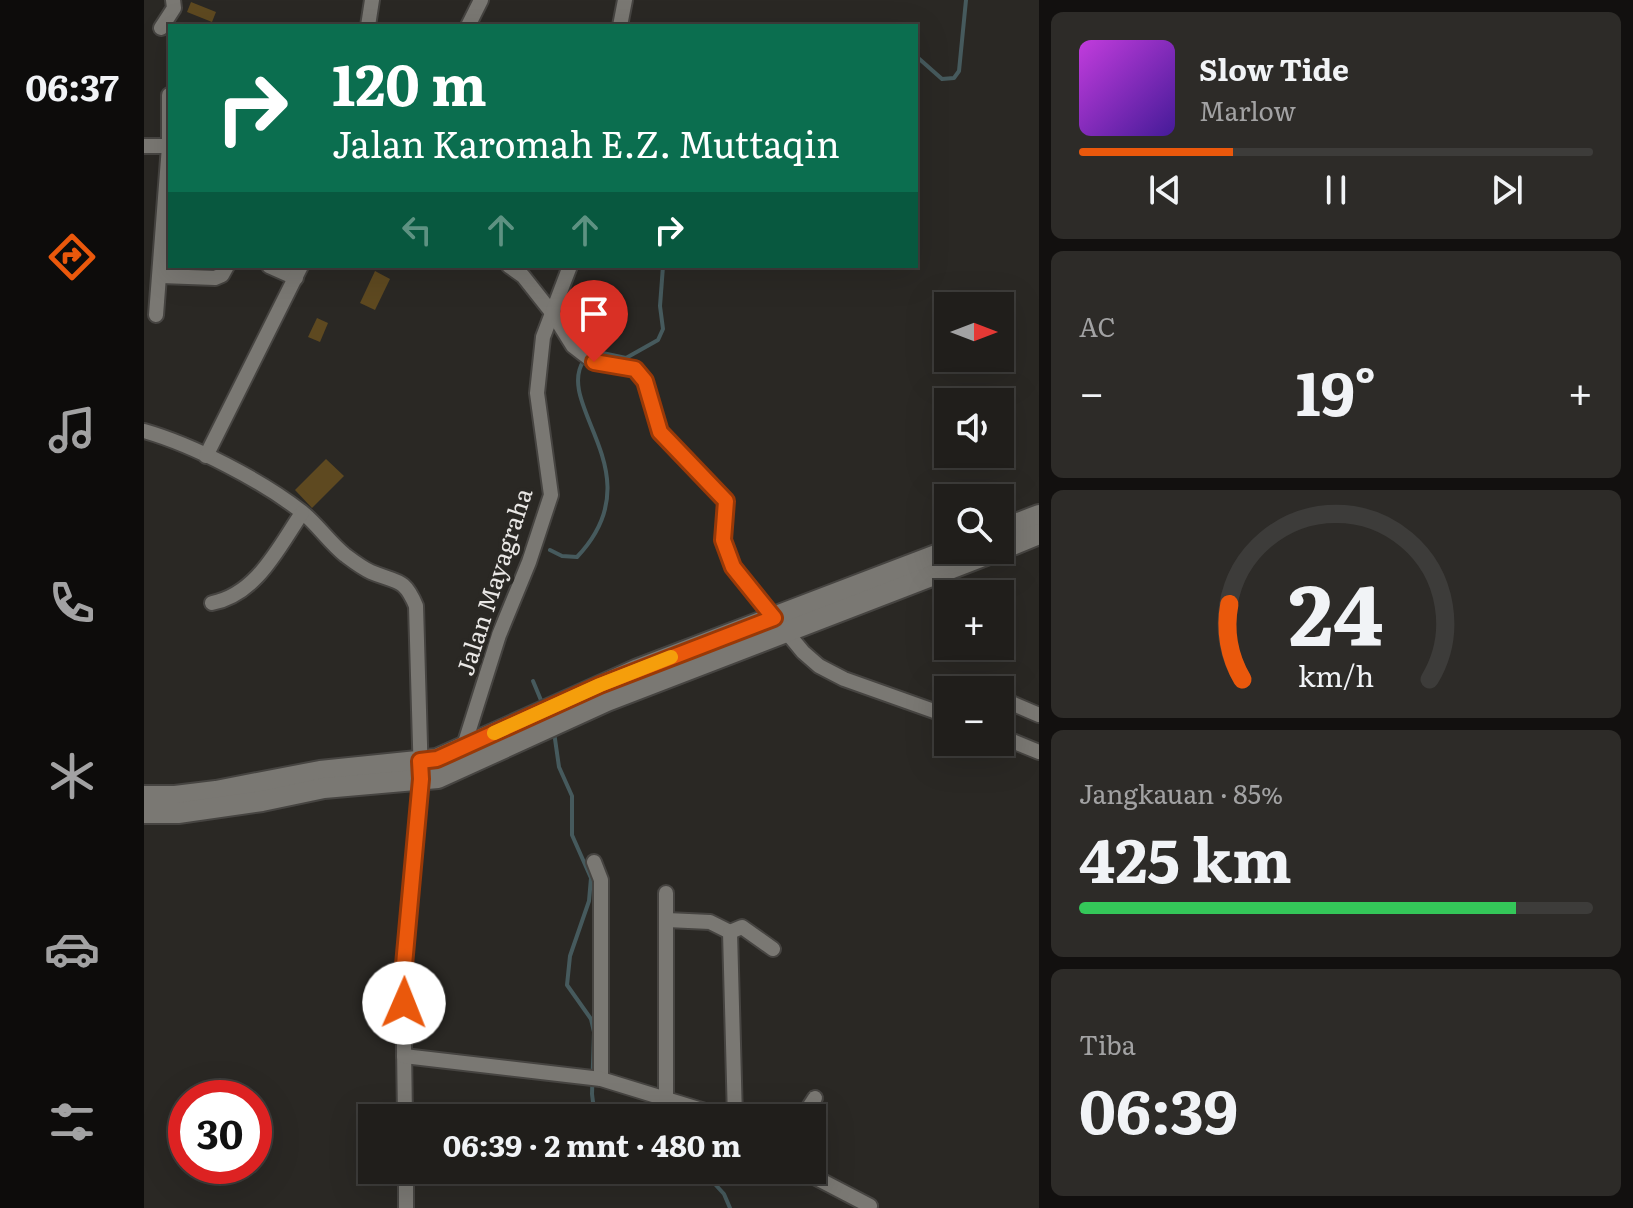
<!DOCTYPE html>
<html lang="id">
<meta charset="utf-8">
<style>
:root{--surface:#201e1b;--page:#2d2b28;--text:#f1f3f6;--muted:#a2a2a3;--line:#3d3c3a;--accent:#ea580c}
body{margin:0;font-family:Literata,serif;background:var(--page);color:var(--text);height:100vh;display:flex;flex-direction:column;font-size:30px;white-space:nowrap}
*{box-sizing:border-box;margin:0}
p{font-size:26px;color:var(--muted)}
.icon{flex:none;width:44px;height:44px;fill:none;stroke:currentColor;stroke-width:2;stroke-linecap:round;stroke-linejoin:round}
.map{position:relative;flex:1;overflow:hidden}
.details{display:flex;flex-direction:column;gap:12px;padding:12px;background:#12100f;width:594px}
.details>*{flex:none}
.hud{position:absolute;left:24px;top:24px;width:750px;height:244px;border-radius:0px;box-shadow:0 8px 32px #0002,0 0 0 2px var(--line);background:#0b6e4f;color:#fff;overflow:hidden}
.needle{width:52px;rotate:90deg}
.tools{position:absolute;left:790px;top:292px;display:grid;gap:16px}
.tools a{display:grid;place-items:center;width:80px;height:80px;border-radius:0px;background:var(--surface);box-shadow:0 8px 32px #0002,0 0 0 2px var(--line);font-size:40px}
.speed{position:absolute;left:24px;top:1080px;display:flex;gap:16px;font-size:40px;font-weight:700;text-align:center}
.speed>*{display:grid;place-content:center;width:104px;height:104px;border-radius:50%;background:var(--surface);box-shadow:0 8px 32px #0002,0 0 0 2px var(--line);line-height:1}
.speed .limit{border:12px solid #d22;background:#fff;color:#111}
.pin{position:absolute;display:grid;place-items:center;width:68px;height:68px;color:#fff;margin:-82px -34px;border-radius:50% 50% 50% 0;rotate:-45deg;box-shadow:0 0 8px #0007}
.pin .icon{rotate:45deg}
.me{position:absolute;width:88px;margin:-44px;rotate:1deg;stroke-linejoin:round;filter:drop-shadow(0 0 6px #0008)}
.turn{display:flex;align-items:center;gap:28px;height:168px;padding:0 32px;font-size:36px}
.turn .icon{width:104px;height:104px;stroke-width:2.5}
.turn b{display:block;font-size:56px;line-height:68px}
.lanes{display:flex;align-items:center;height:76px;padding:0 32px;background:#0003;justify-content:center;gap:40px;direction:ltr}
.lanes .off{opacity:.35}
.big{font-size:60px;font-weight:700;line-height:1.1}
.details .widget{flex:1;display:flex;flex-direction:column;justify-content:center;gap:12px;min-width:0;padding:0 28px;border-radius:12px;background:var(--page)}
.details .dial{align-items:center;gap:0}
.dial svg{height:208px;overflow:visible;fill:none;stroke:var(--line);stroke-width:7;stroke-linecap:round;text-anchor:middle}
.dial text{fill:var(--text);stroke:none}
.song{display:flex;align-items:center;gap:24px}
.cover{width:96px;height:96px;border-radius:12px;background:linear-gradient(135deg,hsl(290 70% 55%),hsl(260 70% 35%))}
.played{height:8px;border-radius:4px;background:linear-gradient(90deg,var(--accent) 30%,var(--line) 30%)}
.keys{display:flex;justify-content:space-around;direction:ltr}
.heat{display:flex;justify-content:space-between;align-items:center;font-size:44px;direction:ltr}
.charge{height:12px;border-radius:6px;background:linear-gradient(90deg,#34c759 85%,var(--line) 0)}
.trip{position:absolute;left:214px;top:1104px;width:468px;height:80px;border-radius:0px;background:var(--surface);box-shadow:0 8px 32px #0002,0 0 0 2px var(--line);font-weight:700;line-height:80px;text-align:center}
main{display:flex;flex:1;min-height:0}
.tab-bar{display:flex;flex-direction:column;width:144px;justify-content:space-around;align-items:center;background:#0d0c0b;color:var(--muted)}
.tab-bar .icon{width:56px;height:56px}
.tab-bar .on{color:var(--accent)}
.tab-bar b{font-size:36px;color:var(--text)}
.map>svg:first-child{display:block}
</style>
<main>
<nav class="tab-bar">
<b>06:37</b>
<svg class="icon on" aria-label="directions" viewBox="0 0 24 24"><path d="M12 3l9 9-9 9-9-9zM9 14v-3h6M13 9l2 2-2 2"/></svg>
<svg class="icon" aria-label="music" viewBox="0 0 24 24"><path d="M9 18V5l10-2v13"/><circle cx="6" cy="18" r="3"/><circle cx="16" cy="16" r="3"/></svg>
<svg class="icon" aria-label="phone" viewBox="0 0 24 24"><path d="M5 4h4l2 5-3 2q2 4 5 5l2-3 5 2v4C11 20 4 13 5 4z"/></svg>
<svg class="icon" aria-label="climate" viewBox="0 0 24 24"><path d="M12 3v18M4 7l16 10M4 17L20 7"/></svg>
<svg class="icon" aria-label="car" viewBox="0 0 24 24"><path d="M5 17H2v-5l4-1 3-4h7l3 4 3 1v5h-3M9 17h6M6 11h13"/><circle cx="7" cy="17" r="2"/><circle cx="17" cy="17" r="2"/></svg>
<svg class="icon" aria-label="filters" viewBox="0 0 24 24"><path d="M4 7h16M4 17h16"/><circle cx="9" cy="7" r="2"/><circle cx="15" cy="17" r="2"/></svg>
</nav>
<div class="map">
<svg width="895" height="1208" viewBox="0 0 895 1208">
<rect width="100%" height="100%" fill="#2a2824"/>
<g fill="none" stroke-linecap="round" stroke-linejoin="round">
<!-- stream -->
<g stroke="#465a5d" stroke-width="4">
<path d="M772 56 798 79 810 78 815 71 822 0"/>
<path d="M446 353 449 351 482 358 514 340 519 329 516 306 519 266"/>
<path d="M406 550 418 556 433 557C512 474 409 406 440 360"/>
<path d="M389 681 399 705"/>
<path d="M410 732 415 767 428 796V835L447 878 445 901 426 956 423 985 447 1019 450 1032 448 1094 451 1118"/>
<path d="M558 1170 580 1194 586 1208"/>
</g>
</g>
<!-- building -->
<g fill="#5e4920">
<path d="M47 2 72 12 68 22 43 12Z"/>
<path d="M231 271 246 279 231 310 216 303Z"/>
<path d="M173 318 184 323 176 342 164 337Z"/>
<path d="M182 459 200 476 168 508 151 490Z"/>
</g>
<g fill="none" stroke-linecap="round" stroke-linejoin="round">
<!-- street casing -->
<g stroke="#464441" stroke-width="18">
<g id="street">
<path d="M224 26 228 0"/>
<path d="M324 26 337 0"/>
<path d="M476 26 481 0"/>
<path d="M17 28 30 8 29 0"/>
<path d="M0 146H26"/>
<path d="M125 266 152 278"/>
<path d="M365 266 379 276 409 314 429 346 438 353 450 362 491 369 501 381 516 432 582 501 579 540 589 567 659 652 675 666 700 679 804 716"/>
<path d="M17 276 71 278 78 275 83 266"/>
<path d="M12 315 25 146V95"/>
<path d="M0 431C49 445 117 480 158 512 174 525 185 542 201 555 209 561 218 568 227 572 253 583 260 577 272 606L277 779 259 976 261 1118"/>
<path d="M62 456 157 266"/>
<path d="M68 603C113 594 134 548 158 513"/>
<path d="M858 699 895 715"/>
<path d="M856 736 895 752"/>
<path d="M318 752 355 635 385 562 407 495 393 393 399 337 426 266"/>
<path d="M450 862 457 880V1079"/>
<path d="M523 920 566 922 586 932"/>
<path d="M260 1056 457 1079 584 1118"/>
<path d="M522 1097V893"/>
<path d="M591 1118 586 932 598 927 629 949"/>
<path d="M658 1118 671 1098"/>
<path d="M262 1170V1208"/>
<path d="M657 1170 726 1206"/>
</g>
</g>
<!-- secondary casing -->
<g stroke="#464441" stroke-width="24">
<g id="secondary">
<path d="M856 530 895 515"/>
<path d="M856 550 895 534"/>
<path d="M0 796H31L72 791 176 771 293 759 494 669 805 550"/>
<path d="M0 813H34L118 801 180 788 294 778 463 701 855 550"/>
</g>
</g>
<!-- street -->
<use href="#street" stroke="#7a7873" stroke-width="14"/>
<!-- secondary -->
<use href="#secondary" stroke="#7a7873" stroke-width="20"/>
</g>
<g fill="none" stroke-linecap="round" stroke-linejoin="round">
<!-- route casing -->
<g stroke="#983908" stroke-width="20">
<path id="route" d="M260 1003 259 976 277 779 276 761 293 759 456 685 630 618 589 567 579 540 582 501 516 432 501 381 491 369 450 362"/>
</g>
<!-- route -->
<use href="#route" stroke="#ea580c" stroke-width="14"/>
<!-- slow -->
<path stroke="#f59e0b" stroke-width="14" d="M350 733 456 685 527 657"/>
</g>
<g text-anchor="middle" stroke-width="8" stroke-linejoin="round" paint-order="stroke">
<!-- street labels -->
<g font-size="24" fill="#e9e7e5" stroke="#2a2824">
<text transform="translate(351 582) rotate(-72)" y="8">Jalan Mayagraha</text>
</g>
</g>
</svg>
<div class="tools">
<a><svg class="needle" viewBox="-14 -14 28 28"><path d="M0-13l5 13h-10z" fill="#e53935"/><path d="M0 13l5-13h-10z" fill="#a2a2a3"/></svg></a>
<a><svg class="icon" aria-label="sound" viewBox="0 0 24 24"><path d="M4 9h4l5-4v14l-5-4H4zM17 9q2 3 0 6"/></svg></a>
<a><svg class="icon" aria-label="search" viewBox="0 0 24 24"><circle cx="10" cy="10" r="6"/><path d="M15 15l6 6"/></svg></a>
<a>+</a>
<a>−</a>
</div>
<div class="speed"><div class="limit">30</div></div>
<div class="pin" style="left:450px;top:362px;background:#d93025"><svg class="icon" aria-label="arrive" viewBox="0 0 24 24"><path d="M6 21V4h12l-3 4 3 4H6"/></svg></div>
<svg class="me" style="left:260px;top:1003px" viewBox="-20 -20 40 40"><circle r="19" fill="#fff"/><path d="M0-13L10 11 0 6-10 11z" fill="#ea580c"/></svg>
<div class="trip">06:39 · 2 mnt · 480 m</div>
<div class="hud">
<div class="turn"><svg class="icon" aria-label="right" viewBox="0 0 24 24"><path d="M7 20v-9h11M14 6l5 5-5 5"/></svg><div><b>120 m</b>Jalan Karomah E.Z. Muttaqin</div></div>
<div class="lanes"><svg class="icon off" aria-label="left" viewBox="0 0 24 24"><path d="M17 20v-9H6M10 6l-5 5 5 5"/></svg><svg class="icon off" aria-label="ahead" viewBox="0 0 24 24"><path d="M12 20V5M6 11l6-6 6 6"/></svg><svg class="icon off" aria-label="ahead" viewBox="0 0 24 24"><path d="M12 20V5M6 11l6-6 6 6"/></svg><svg class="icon" aria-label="right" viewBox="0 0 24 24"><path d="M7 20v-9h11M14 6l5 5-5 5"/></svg></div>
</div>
</div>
<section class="details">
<div class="widget">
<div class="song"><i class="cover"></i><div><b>Slow Tide</b><p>Marlow</p></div></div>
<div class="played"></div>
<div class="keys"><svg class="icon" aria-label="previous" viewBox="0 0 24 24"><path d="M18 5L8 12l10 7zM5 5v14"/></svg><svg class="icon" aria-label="pause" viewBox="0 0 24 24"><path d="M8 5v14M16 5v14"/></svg><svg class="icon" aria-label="next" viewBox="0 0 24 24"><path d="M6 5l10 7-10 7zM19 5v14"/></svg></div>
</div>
<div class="widget"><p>AC</p>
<div class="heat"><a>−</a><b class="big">19°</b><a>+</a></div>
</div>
<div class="widget dial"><svg viewBox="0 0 100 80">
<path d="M14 69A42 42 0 1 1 86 69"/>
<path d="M14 69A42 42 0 0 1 9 40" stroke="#ea580c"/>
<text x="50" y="56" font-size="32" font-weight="700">24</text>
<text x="50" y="72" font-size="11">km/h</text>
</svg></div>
<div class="widget"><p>Jangkauan · 85%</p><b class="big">425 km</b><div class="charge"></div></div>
<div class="widget"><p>Tiba</p><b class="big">06:39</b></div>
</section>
</main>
